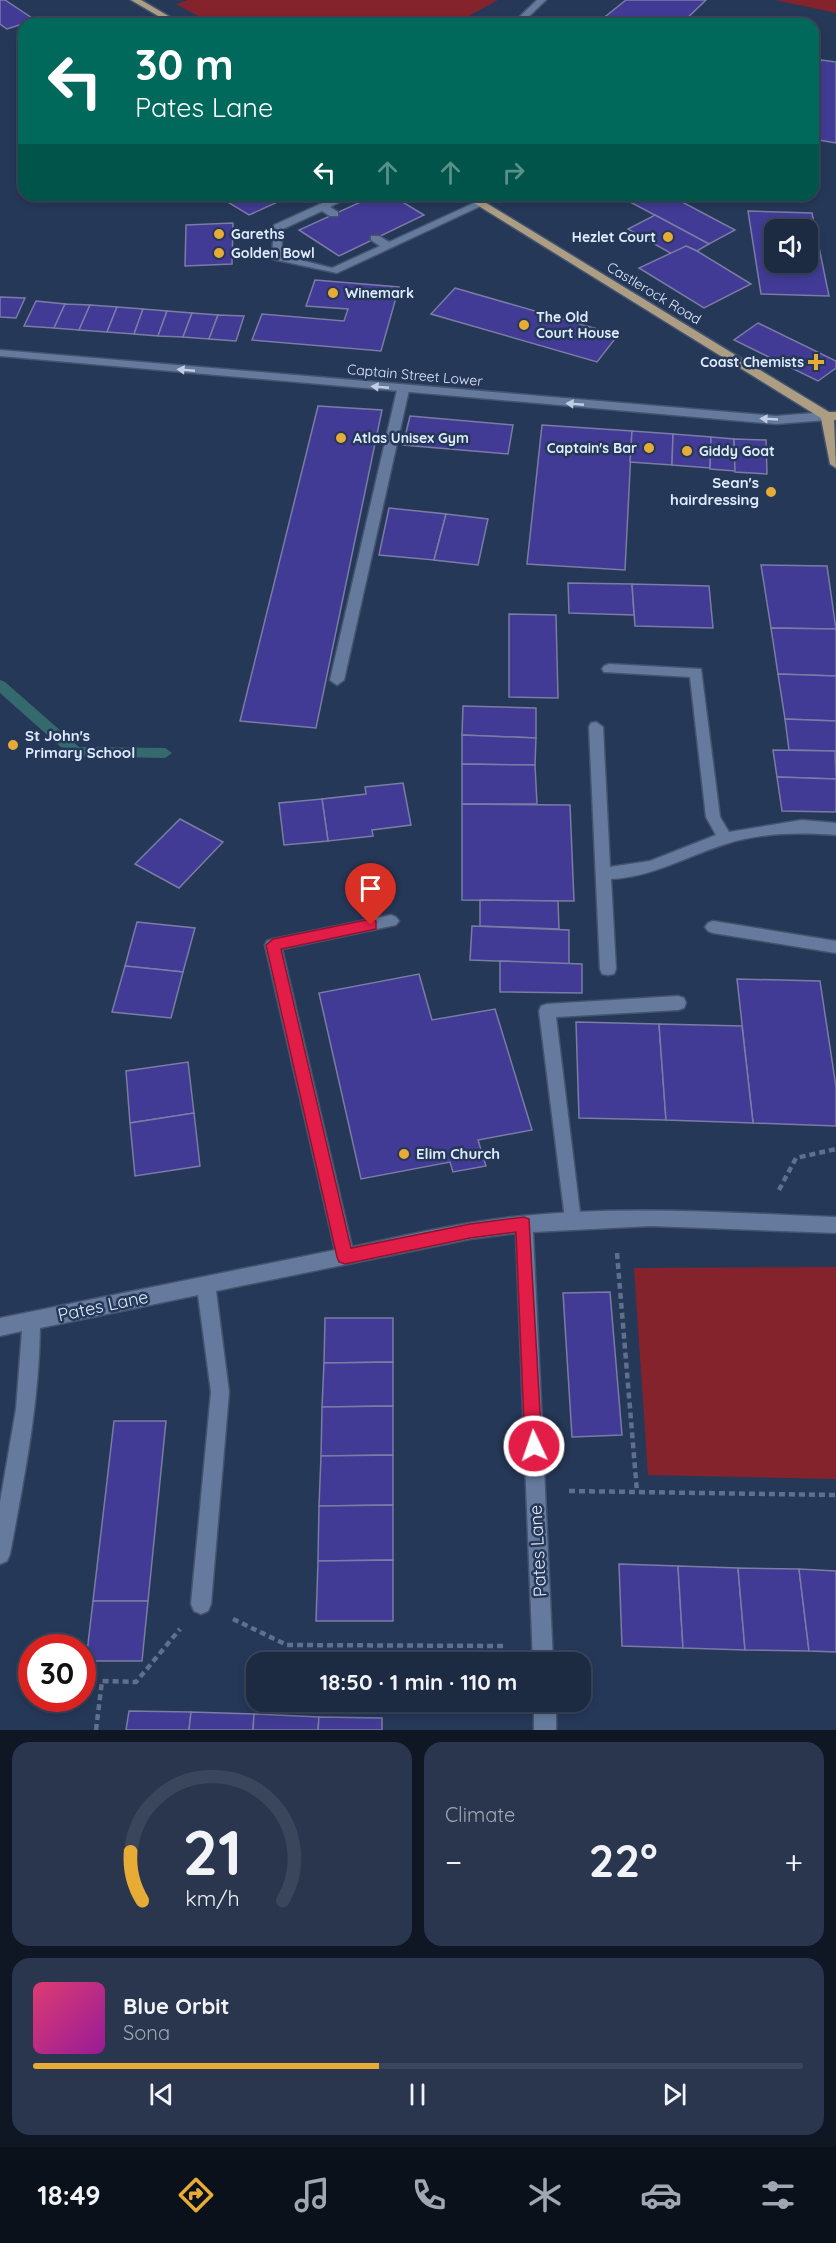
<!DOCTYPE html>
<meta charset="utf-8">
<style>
:root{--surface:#1c2a42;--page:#29364d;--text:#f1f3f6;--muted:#a0a7b2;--line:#3a465b;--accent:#e6ac36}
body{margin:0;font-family:Quicksand,sans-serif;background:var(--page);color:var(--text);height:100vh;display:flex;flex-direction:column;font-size:22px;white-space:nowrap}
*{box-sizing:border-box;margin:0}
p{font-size:20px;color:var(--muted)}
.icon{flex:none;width:33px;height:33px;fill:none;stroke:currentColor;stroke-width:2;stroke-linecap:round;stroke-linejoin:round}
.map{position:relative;height:1730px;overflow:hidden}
.side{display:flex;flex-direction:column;gap:12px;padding:12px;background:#0f1724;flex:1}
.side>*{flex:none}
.top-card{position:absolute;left:18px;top:18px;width:801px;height:183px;border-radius:18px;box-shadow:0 3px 9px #0003,0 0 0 2px var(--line);background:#00695c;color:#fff;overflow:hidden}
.tools{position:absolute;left:764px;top:219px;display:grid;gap:12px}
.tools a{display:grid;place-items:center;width:54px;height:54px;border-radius:12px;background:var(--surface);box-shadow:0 3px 9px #0003,0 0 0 2px var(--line);font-size:30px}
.speed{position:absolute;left:18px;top:1634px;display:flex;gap:12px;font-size:30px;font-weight:700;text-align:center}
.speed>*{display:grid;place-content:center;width:78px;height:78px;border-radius:50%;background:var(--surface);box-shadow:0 3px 9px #0003,0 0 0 2px var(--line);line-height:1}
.speed .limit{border:9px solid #d22;background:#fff;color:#111}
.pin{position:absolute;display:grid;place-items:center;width:51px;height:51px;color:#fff;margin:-62px -26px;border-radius:50% 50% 50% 0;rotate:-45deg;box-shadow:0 0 6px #0007}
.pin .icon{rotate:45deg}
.me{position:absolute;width:66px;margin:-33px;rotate:357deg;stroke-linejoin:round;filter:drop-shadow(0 0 4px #0008)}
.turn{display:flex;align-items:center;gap:21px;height:126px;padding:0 18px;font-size:27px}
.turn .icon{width:78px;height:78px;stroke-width:2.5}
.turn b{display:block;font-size:42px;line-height:51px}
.lanes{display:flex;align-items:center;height:57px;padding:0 18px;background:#0003;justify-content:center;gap:30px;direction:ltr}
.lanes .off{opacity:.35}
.big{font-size:45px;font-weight:800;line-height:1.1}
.side .card{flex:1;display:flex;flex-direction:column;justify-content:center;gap:9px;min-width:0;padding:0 21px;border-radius:18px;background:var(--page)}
.side .dial{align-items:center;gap:0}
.dial svg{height:156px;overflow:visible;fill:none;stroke:var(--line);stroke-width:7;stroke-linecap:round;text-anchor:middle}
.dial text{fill:var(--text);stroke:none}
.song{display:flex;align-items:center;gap:18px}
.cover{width:72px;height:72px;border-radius:9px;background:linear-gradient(135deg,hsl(340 70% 55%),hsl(300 70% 35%))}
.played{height:6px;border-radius:3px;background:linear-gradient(90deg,var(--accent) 45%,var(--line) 45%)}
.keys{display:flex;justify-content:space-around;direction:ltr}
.heat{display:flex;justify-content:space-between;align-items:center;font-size:33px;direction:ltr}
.side .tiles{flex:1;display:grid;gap:12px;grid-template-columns:1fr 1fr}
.card:last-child{grid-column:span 2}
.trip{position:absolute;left:246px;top:1652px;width:345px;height:60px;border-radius:18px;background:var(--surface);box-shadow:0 3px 9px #0003,0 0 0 2px var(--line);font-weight:800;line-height:60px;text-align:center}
.tabs{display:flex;height:96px;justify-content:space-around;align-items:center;background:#0b111a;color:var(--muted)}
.tabs .icon{width:42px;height:42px}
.tabs .active{color:var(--accent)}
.tabs b{font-size:27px;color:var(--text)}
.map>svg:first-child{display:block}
</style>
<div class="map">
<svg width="836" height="1730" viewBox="0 0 836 1730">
<rect width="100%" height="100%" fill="#263858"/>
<!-- green -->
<g fill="#84232b">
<path d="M188 0H498L454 24H213L176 4Z"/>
<path d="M775 0H836V13Z"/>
<path d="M836 1267V1479L648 1475 634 1268Z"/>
</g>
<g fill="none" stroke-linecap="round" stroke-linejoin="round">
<!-- stream -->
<path fill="#346a6d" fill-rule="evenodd" d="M0 680 5 682 79 747 165 748 172 753 165 758 71 756 0 693Z"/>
</g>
<!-- building -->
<g fill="#413b95" stroke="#797ca4" stroke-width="1.5" fill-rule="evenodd">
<path d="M0 0H5L35 20 7 29 0 24Z"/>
<path d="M626 0H706L681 24H596Z"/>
<path d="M821 60 836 62V143L813 139V88Z"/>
<path d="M216 195H293L249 215Z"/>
<path d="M376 195H391L424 215 339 256 299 230Z"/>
<path d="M617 195H669L735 230 709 244Z"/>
<path d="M748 211 812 213 829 296 761 294ZM774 230H807V262H774Z"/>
<path d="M655 215 709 244 697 251 686 246 672 254 628 229Z"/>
<path d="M233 223 232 264 185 266 186 225Z"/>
<path d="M686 246 697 251 751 284 704 308 639 268Z"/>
<path d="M315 280 399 287 381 351 252 340 262 314 344 321 348 309 306 306Z"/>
<path d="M455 288 618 335 597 362 431 314Z"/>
<path d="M0 297 25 298 16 318 0 317Z"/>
<path d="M36 301 65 304 54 328 24 326Z"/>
<path d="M65 304 90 305 79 330 54 328Z"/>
<path d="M90 305 117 307 107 332 79 330Z"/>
<path d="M117 307 143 309 134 334 107 332Z"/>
<path d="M143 309 167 311 158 336 134 334Z"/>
<path d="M167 311 192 313 183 337 158 336Z"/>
<path d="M192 313 218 315 209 339 183 337Z"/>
<path d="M218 315 244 316 236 341 209 339Z"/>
<path d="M758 323 836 361V368L818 381 734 340Z"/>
<path d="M318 406 382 410 316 728 240 721Z"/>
<path d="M410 416 513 425 508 454 403 445Z"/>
<path d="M542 425 632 431 625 570 527 564Z"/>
<path d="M632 431 673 434 672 465 630 462Z"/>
<path d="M673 434 711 437 710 468 672 465Z"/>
<path d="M711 437 734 439 735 471 710 469Z"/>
<path d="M734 439 766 440 767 474 735 472Z"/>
<path d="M389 508 446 514 434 560 379 555Z"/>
<path d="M446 514 488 519 478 565 434 560Z"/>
<path d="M761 565 827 566 836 629 771 628Z"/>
<path d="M568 583 632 584 634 615 569 613Z"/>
<path d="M632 584 709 586 713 628 635 626Z"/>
<path d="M509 614 556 615 558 698 509 697Z"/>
<path d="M771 628 836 629V676L778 674Z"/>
<path d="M778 674 836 676V721L785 719Z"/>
<path d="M463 706 536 708V738L462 735Z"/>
<path d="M785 719 836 721V751L789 750Z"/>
<path d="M462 735 536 738 535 765 462 764Z"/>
<path d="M773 750 835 751 836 779 777 777Z"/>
<path d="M462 764 535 765 537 804H462Z"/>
<path d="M777 777 836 779V812L782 811Z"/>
<path d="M403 783 411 825 372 830 373 836 328 841 322 799 366 794 365 787Z"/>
<path d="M322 799 328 841 284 845 279 803Z"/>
<path d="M462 804 570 805 574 901 462 900Z"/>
<path d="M180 819 223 842 179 888 135 864Z"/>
<path d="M480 900 558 901 559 929 480 926Z"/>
<path d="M137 922 195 928 183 972 125 966Z"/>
<path d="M472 926 569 930V964L470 960Z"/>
<path d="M500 961 582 964V993L500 992Z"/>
<path d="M125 966 183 972 171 1018 112 1012Z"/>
<path d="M419 974 432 1020 495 1009 532 1130 478 1140 486 1166 453 1172 450 1162 361 1179 319 993Z"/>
<path d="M737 979 820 981 836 1087V1126L753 1123Z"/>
<path d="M576 1022 659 1024 666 1120 579 1118Z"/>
<path d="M659 1024 742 1026 753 1123 666 1120Z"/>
<path d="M188 1062 194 1113 130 1123 126 1071Z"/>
<path d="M194 1113 200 1166 135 1176 130 1123Z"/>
<path d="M610 1292 622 1435 572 1437 563 1293Z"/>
<path d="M325 1318H393V1362L324 1363Z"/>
<path d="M393 1362V1406L322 1407 324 1363Z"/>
<path d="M393 1406V1455L321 1456 322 1407Z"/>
<path d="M114 1421H166L148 1601H93Z"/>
<path d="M393 1455V1505L319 1506 321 1456Z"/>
<path d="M393 1505V1560L318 1561 319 1506Z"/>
<path d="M393 1560V1621H316L318 1561Z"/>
<path d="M619 1564 678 1566 683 1648 622 1646Z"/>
<path d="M678 1566 738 1568 745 1650 683 1648Z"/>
<path d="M738 1568 799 1569 809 1651 745 1650Z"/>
<path d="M799 1569 836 1571V1652L809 1651Z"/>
<path d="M93 1601H148L142 1661H86Z"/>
<path d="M129 1711 191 1712 189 1730H126Z"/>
<path d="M191 1712 254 1714 253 1730H189Z"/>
<path d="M254 1714 319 1717 318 1730H253Z"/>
<path d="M319 1717 382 1718V1730H318Z"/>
</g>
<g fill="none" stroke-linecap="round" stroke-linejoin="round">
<!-- service casing -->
<g stroke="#44546e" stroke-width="3">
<g id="service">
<path d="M340 195H353L330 207 338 212V216H330L322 211 283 229 281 255 332 268 380 246 371 240V236H379L389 242 476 202 485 204 337 273 272 259 274 225Z"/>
<path d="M403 387 409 390 344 680 337 685 330 680 397 390Z"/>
<path d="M609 664 701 669 720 817 729 832 802 820 836 823V835C801 832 759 833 726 844 687 856 653 877 611 879L616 969 614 974 608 975 602 974 600 969 589 727 591 723 596 722 603 727 610 867 650 861 716 835 706 817 690 677 604 672 602 669 604 666Z"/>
<path d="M713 921 836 941V953L713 933 708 931 705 927 708 923Z"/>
<path d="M678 996 684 998 686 1003 684 1008 678 1010 556 1017 581 1221 578 1227 572 1229 566 1227 539 1011 541 1006 547 1004Z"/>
</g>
</g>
<!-- minor casing -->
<g stroke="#44546e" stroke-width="3">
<g id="minor">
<path d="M537 0H546L521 24H512Z"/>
<path d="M391 915 396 917 399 921 396 925 282 949 352 1247C408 1235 464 1222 522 1216 626 1205 732 1213 836 1217V1233L651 1226 533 1232 553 1662H533L516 1233 470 1239 216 1291 229 1392 211 1604 208 1611 201 1614 194 1611 191 1604 211 1392 198 1295 40 1328C39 1404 24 1479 10 1554L7 1561 0 1564V1502L16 1409 22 1331 0 1336V1318L335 1250 265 945 267 941 273 939Z"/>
<rect x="534" y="1701" width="22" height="29"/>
</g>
</g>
<!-- secondary casing -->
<g stroke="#44546e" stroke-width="3">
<path id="secondary" d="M0 350 776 416 827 412 833 416 827 420 776 424 0 356Z"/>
</g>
<!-- primary casing -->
<g stroke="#44546e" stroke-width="3">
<g id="primary">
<path d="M131 0H141L182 24H172Z"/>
<path d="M461 195H473L829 412H836V420H834L836 468 830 464 821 418Z"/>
</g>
</g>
<!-- path -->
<g stroke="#5f6f8c" stroke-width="4.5" stroke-dasharray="6 4" stroke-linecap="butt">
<path d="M779 1190 796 1158 836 1149"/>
<path d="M617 1253 637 1492"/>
<path d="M569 1491 836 1495"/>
<path d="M233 1619 287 1645 507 1646"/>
<path d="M96 1730 102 1681 136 1682 180 1629"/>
</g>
<!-- service -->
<use href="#service" fill="#657a9d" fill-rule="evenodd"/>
<!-- minor -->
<use href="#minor" fill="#657a9d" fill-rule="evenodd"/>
<!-- secondary -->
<use href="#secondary" fill="#657a9d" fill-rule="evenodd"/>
<!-- primary -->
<use href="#primary" fill="#ac9d83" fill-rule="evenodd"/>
</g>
<!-- one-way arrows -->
<defs><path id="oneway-solid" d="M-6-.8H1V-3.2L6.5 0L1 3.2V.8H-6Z" transform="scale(1.5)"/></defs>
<g fill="#c0cee6">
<use href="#oneway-solid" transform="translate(186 370) rotate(-175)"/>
<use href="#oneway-solid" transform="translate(380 387) rotate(-175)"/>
<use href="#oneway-solid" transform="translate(575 404) rotate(-175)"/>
<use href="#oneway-solid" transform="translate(769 419) rotate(-177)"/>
</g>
<!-- route -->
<path fill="#e11d48" stroke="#92132f" stroke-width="1.5" d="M371 919 376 921V929L281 949 351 1248 470 1224 524 1217 529 1219 542 1446 540 1452 534 1455 527 1452 525 1446 516 1232 470 1238 345 1264 339 1262 337 1257 266 945 273 939Z"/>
<!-- markers -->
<g fill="#e6ac36" stroke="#263858" stroke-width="2">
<circle cx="219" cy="234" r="6"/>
<circle cx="668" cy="237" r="6"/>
<circle cx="219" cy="253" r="6"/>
<circle cx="333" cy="293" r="6"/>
<circle cx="524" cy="325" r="6"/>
<path d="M813 353h6v6h6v6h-6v6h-6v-6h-6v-6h6z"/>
<circle cx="341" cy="438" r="6"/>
<circle cx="649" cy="448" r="6"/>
<circle cx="687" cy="451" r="6"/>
<circle cx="771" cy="492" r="6"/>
<circle cx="13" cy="745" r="6"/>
<circle cx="404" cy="1154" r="6"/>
</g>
<g text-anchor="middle" stroke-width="5" stroke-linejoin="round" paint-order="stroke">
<!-- far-poi labels -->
<g font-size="14" font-weight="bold" fill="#deeafe" stroke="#263858" text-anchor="start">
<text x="231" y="239">Gareths</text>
<text x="656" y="242" text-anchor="end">Hezlet Court</text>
<text x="231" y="258">Golden Bowl</text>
<text x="345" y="298">Winemark</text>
<text x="536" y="322">The Old<tspan x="536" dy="16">Court House</tspan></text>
<text x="804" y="367" text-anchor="end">Coast Chemists</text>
<text x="353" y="443">Atlas Unisex Gym</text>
<text x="637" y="453" text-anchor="end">Captain's Bar</text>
<text x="699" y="456">Giddy Goat</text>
</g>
<!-- far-street labels -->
<g font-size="14" fill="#deeafe" stroke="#263858">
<text transform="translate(654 293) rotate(31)" y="5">Castlerock Road</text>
<text transform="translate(415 375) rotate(5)" y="5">Captain Street Lower</text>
</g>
<!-- poi labels -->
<g font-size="15" font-weight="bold" fill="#deeafe" stroke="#263858" text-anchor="start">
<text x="759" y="488" text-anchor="end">Sean's<tspan x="759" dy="17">hairdressing</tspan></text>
<text x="25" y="741">St John's<tspan x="25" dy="17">Primary School</tspan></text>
<text x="416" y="1159">Elim Church</text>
</g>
<!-- near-street labels -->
<g font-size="18" fill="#deeafe" stroke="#263858">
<text transform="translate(103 1306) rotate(-12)" y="6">Pates Lane</text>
<text transform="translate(538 1551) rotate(-93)" y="6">Pates Lane</text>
</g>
</g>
</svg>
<div class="tools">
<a><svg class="icon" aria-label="sound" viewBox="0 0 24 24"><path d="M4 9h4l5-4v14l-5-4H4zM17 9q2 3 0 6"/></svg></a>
</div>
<div class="speed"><div class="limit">30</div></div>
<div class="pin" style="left:371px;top:925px;background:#d93025"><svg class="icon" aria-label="arrive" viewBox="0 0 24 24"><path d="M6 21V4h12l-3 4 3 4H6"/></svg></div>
<svg class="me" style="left:534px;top:1446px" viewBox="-20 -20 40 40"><circle r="17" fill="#e11d48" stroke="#fff" stroke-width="3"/><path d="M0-11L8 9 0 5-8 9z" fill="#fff"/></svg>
<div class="trip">18:50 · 1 min · 110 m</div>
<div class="top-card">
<div class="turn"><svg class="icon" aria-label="left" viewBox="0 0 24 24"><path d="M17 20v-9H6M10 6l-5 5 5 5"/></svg><div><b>30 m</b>Pates Lane</div></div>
<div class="lanes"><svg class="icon" aria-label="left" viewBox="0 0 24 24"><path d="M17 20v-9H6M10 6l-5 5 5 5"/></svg><svg class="icon off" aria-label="ahead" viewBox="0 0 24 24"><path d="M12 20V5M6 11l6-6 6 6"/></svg><svg class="icon off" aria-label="ahead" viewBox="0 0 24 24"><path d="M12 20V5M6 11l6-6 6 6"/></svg><svg class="icon off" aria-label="right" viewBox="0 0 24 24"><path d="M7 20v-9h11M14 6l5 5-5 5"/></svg></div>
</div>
</div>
<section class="side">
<div class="tiles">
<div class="card dial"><svg viewBox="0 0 100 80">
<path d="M14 69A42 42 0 1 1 86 69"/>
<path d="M14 69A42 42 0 0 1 8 44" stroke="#e6ac36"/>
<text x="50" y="56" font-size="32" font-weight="700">21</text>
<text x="50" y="72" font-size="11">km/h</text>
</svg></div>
<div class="card"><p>Climate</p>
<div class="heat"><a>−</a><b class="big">22°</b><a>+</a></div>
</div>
<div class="card">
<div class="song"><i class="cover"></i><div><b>Blue Orbit</b><p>Sona</p></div></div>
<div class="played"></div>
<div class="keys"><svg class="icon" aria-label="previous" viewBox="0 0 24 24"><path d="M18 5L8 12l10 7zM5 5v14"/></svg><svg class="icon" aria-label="pause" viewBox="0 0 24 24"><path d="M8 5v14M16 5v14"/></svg><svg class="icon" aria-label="next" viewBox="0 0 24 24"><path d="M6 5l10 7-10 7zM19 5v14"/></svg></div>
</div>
</div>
</section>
<nav class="tabs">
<b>18:49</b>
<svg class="icon active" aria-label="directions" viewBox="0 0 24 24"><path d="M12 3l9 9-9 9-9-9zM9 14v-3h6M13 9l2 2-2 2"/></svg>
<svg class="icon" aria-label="music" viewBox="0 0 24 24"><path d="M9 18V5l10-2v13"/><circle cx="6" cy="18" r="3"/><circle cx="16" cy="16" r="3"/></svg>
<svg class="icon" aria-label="phone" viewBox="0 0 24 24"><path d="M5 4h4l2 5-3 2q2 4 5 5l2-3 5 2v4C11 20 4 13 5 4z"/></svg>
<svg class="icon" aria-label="climate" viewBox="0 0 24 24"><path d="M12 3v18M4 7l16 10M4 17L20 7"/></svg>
<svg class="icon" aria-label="car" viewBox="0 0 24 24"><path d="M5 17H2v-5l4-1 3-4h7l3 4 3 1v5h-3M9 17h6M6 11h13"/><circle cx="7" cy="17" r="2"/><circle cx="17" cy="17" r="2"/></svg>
<svg class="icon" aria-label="filters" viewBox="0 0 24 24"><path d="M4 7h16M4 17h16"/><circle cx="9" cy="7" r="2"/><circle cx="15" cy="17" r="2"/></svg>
</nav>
